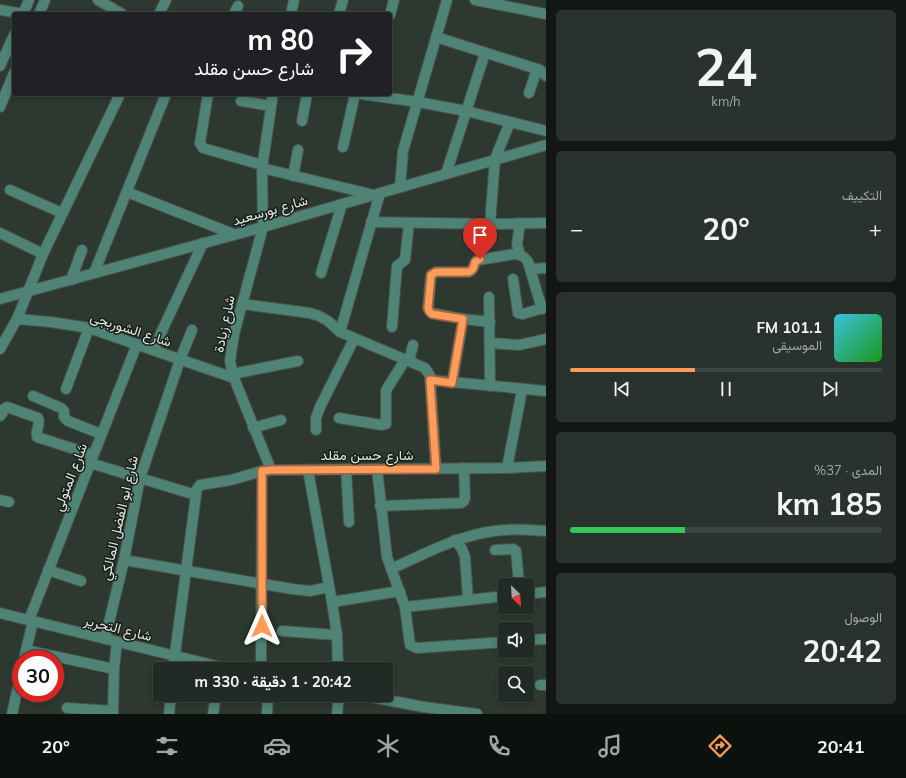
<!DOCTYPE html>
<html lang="ar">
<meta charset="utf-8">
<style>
:root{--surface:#212a24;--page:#29322c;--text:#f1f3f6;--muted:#a2a7a6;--line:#3e4641;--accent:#ff9b5b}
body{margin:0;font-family:Mulish,Vazirmatn,sans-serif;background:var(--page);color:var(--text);direction:rtl;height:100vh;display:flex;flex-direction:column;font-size:15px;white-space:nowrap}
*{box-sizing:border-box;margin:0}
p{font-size:13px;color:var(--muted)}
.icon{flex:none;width:22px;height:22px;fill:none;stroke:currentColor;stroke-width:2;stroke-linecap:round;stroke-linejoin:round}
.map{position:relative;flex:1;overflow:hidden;direction:ltr}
.panel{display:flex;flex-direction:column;gap:10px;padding:10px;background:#121714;width:360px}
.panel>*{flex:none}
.banner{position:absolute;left:12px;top:12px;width:380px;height:84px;border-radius:4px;box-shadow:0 2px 6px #0003,0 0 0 1px var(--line);direction:rtl;background:#202124;color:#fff;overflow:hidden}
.needle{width:26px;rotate:155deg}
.buttons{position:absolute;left:498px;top:578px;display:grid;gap:8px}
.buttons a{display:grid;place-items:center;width:36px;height:36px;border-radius:4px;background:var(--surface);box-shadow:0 2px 6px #0003,0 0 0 1px var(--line);font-size:20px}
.speed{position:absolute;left:12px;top:650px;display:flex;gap:8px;font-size:20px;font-weight:700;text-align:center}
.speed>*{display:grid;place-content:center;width:52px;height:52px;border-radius:50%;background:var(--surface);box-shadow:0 2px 6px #0003,0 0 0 1px var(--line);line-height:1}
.speed .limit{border:6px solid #d22;background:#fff;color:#111}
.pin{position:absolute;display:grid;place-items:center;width:34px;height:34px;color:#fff;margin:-41px -17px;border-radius:50% 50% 50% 0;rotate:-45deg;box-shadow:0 0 4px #0007}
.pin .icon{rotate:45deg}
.me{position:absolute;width:44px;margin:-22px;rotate:0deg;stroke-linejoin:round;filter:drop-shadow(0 0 3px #0008)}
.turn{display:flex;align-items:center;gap:14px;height:84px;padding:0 12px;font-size:18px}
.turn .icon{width:52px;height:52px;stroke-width:2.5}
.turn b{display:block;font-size:28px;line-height:34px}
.big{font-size:30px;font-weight:700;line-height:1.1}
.panel .widget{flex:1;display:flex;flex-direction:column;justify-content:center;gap:6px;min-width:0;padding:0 14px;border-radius:6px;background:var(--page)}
.panel .dial{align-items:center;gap:0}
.dial b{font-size:52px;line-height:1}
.song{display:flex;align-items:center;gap:12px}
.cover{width:48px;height:48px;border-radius:6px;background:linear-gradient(135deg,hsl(190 70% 55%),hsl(120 70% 35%))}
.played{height:4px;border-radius:2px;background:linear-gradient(90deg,var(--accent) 40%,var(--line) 40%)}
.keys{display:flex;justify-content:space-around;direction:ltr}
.heat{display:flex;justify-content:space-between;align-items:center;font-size:22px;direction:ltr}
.charge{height:6px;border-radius:3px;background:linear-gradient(90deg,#34c759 37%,var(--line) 0)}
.trip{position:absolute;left:153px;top:662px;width:240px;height:40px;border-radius:4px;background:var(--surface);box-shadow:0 2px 6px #0003,0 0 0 1px var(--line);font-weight:700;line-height:40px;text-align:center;direction:rtl}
.tab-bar{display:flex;height:64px;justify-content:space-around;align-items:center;background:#0d110e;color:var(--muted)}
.tab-bar .icon{width:28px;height:28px}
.tab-bar .selected{color:var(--accent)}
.tab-bar b{font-size:18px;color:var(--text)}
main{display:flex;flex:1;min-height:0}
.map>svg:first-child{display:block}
</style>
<main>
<section class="panel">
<div class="widget dial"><b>24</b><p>km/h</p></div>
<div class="widget"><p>التكييف</p>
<div class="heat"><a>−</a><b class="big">20°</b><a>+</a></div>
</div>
<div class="widget">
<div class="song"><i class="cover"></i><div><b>101.1 FM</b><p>الموسيقى</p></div></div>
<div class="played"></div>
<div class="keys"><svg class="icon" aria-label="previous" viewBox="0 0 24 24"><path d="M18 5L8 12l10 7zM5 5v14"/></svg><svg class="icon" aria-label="pause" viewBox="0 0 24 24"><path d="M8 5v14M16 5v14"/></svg><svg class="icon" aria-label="next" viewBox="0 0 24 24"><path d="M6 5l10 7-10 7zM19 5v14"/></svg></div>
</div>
<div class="widget"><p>المدى · 37%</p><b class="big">185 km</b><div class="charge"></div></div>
<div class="widget"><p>الوصول</p><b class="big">20:42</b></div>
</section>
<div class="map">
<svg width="546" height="714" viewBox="0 0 546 714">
<rect width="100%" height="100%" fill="#2c3830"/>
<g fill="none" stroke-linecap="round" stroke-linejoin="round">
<!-- minor casing -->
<g stroke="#49544c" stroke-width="12">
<g id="minor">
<path d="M98 0 122 14"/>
<path d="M475 0 546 14"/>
<path d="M0 10 25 14"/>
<path d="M23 14 29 0"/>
<path d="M39 14 45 0"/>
<path d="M159 14 166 0"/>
<path d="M234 14 238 6"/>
<path d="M291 14 294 0"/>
<path d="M339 14 343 0"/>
<path d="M390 15 394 0"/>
<path d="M436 37 540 70 546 76"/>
<path d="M0 66 14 35"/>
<path d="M529 93 537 69"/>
<path d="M208 94 200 143 203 148 262 165"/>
<path d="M361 94 418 102 466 111 546 131"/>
<path d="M241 101 271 106"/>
<path d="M0 107 14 73"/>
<path d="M302 121 307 94"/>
<path d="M343 147 355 94"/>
<path d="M262 168 370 194"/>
<path d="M446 174 485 53"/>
<path d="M293 176 298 150"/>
<path d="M400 187 403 151 447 0"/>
<path d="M10 190 62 213"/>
<path d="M127 192 233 234"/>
<path d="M371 222 490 224 546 223"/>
<path d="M490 224 495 159 510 122"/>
<path d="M0 233 43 254"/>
<path d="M520 255 517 244 520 223"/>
<path d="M531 269 546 268"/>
<path d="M94 273 166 94"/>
<path d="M321 273 342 204"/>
<path d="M513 279 518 313 523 314 546 307"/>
<path d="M71 280 82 250"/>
<path d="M489 297 490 386"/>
<path d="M0 299 263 227 546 145"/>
<path d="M242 304 310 313 319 316 328 321 340 332 425 368 430 376 436 469"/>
<path d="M17 319 51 322 89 328 234 378"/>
<path d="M490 322 463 319 431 313 428 308 431 275 436 272H469C475 269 473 263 478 260L515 254C522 255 525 257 528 262L542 309"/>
<path d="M392 327 397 266 405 260 409 223"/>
<path d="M340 332 380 193"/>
<path d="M490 343 519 345 546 339"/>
<path d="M0 349 17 319 43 254 120 94"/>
<path d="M153 350 203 243"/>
<path d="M409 361 413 345"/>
<path d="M232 374 298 361"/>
<path d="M430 380 546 391"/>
<path d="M452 383 463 319"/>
<path d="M66 389 89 328"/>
<path d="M33 396 61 408 64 411V417L68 421 101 434"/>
<path d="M0 416 2 414 4 409 7 407 38 418C41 425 35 430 37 437L93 455"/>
<path d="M339 418 382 425 386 424V391L388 387 405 360"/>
<path d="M253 428 281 420"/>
<path d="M316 430V418L320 407 354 339"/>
<path d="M90 463 196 495"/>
<path d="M507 468 522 390"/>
<path d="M346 469 349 522"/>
<path d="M377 469 387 557 405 607 410 645 417 648 505 642"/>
<path d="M271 470 234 378 230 361 234 334 263 227 262 168 273 94"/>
<path d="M308 470 332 602 337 635 338 669"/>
<path d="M0 500 9 502"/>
<path d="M380 506 461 503 464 501 465 498 464 468"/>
<path d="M455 540 462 549 465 557 468 600"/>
<path d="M495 550 513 549 516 551 519 585"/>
<path d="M124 560 292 589 310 591 329 587"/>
<path d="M391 569C424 554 457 536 494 531 511 528 529 530 546 531"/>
<path d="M48 570 81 581"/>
<path d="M527 594 546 592"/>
<path d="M332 602 400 591"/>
<path d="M405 607 505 596"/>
<path d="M0 613 229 669"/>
<path d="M29 620 137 344"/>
<path d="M282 631 337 635"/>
<path d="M105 639 124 560 140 478 180 360 192 330"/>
<path d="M527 640 546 639"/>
<path d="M26 650 114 669"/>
<path d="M24 659 33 621"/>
<path d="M173 669 196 495 197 489 200 485 231 480 262 471 271 470 507 468 546 466"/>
<path d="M261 669 262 471"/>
<path d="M540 685H546"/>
<path d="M360 695 424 707 477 714"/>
<path d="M67 708 113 711"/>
<path d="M12 714 21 673"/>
<path d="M113 714 114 669 117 642"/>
<path d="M169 714 171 695"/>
<path d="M213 714 216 695"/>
<path d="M267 714 268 695"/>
<path d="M337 714 339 695"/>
</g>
</g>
<!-- minor -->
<use href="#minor" stroke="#4f8376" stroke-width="10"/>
</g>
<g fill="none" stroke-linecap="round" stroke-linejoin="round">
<!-- route casing -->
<g stroke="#a6653b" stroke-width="10">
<path id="route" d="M262 626V471L271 470 436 469 430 380 452 383 463 319 432 314 429 311 428 308 431 275 436 272H469L473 269 475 262 480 259"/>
</g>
<!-- route -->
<use href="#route" stroke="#ff9b5b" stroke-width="7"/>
</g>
<g text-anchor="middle" stroke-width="3" stroke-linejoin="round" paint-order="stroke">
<!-- street labels -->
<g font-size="14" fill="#e0e8e2" stroke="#181e1a">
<text transform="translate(270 210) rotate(-16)" y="5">شارع بورسعيد</text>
<text transform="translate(224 324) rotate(-78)" y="5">شارع زيادة</text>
<text transform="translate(131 329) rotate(18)" y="5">شارع الشوربجى</text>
<text x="367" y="460">شارع حسن مقلد</text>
<text transform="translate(70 477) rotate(-69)" y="5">شارع المتولي</text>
<text transform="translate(119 518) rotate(-77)" y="5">شارع ابو الفضل المالكي</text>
<text transform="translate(118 628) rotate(14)" y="5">شارع التحرير</text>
</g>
</g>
</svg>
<div class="buttons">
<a><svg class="needle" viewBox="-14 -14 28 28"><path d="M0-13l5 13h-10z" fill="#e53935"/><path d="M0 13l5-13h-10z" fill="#a2a7a6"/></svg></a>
<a><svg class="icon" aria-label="sound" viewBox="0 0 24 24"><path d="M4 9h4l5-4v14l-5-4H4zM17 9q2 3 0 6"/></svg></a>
<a><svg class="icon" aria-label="search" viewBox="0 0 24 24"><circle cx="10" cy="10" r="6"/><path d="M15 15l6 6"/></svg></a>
</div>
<div class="speed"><div class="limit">30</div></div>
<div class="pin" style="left:480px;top:259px;background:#d93025"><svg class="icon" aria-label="arrive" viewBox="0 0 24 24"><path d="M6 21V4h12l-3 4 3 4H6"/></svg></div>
<svg class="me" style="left:262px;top:626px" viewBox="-20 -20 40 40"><path d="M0-17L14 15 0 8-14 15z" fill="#ff9b5b" stroke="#fff" stroke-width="4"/></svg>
<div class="trip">20:42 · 1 دقيقة · 330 m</div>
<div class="banner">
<div class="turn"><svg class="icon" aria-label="right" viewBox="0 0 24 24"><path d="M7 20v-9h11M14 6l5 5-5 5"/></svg><div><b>80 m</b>شارع حسن مقلد</div></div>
</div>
</div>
</main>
<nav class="tab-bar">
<b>20:41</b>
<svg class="icon selected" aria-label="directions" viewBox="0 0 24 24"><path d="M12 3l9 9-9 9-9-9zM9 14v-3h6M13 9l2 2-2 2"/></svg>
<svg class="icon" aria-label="music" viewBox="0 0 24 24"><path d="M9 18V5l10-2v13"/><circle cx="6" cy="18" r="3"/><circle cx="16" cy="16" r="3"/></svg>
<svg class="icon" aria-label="phone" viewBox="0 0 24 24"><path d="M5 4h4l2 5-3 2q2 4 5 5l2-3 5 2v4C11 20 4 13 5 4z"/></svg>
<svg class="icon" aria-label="climate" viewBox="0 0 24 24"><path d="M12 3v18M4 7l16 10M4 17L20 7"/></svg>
<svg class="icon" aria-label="car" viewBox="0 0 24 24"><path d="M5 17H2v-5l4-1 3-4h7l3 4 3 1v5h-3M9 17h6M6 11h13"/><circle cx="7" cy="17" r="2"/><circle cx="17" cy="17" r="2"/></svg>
<svg class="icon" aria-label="filters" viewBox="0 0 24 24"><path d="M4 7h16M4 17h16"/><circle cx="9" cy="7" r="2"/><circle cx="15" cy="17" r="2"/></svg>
<b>20°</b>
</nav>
